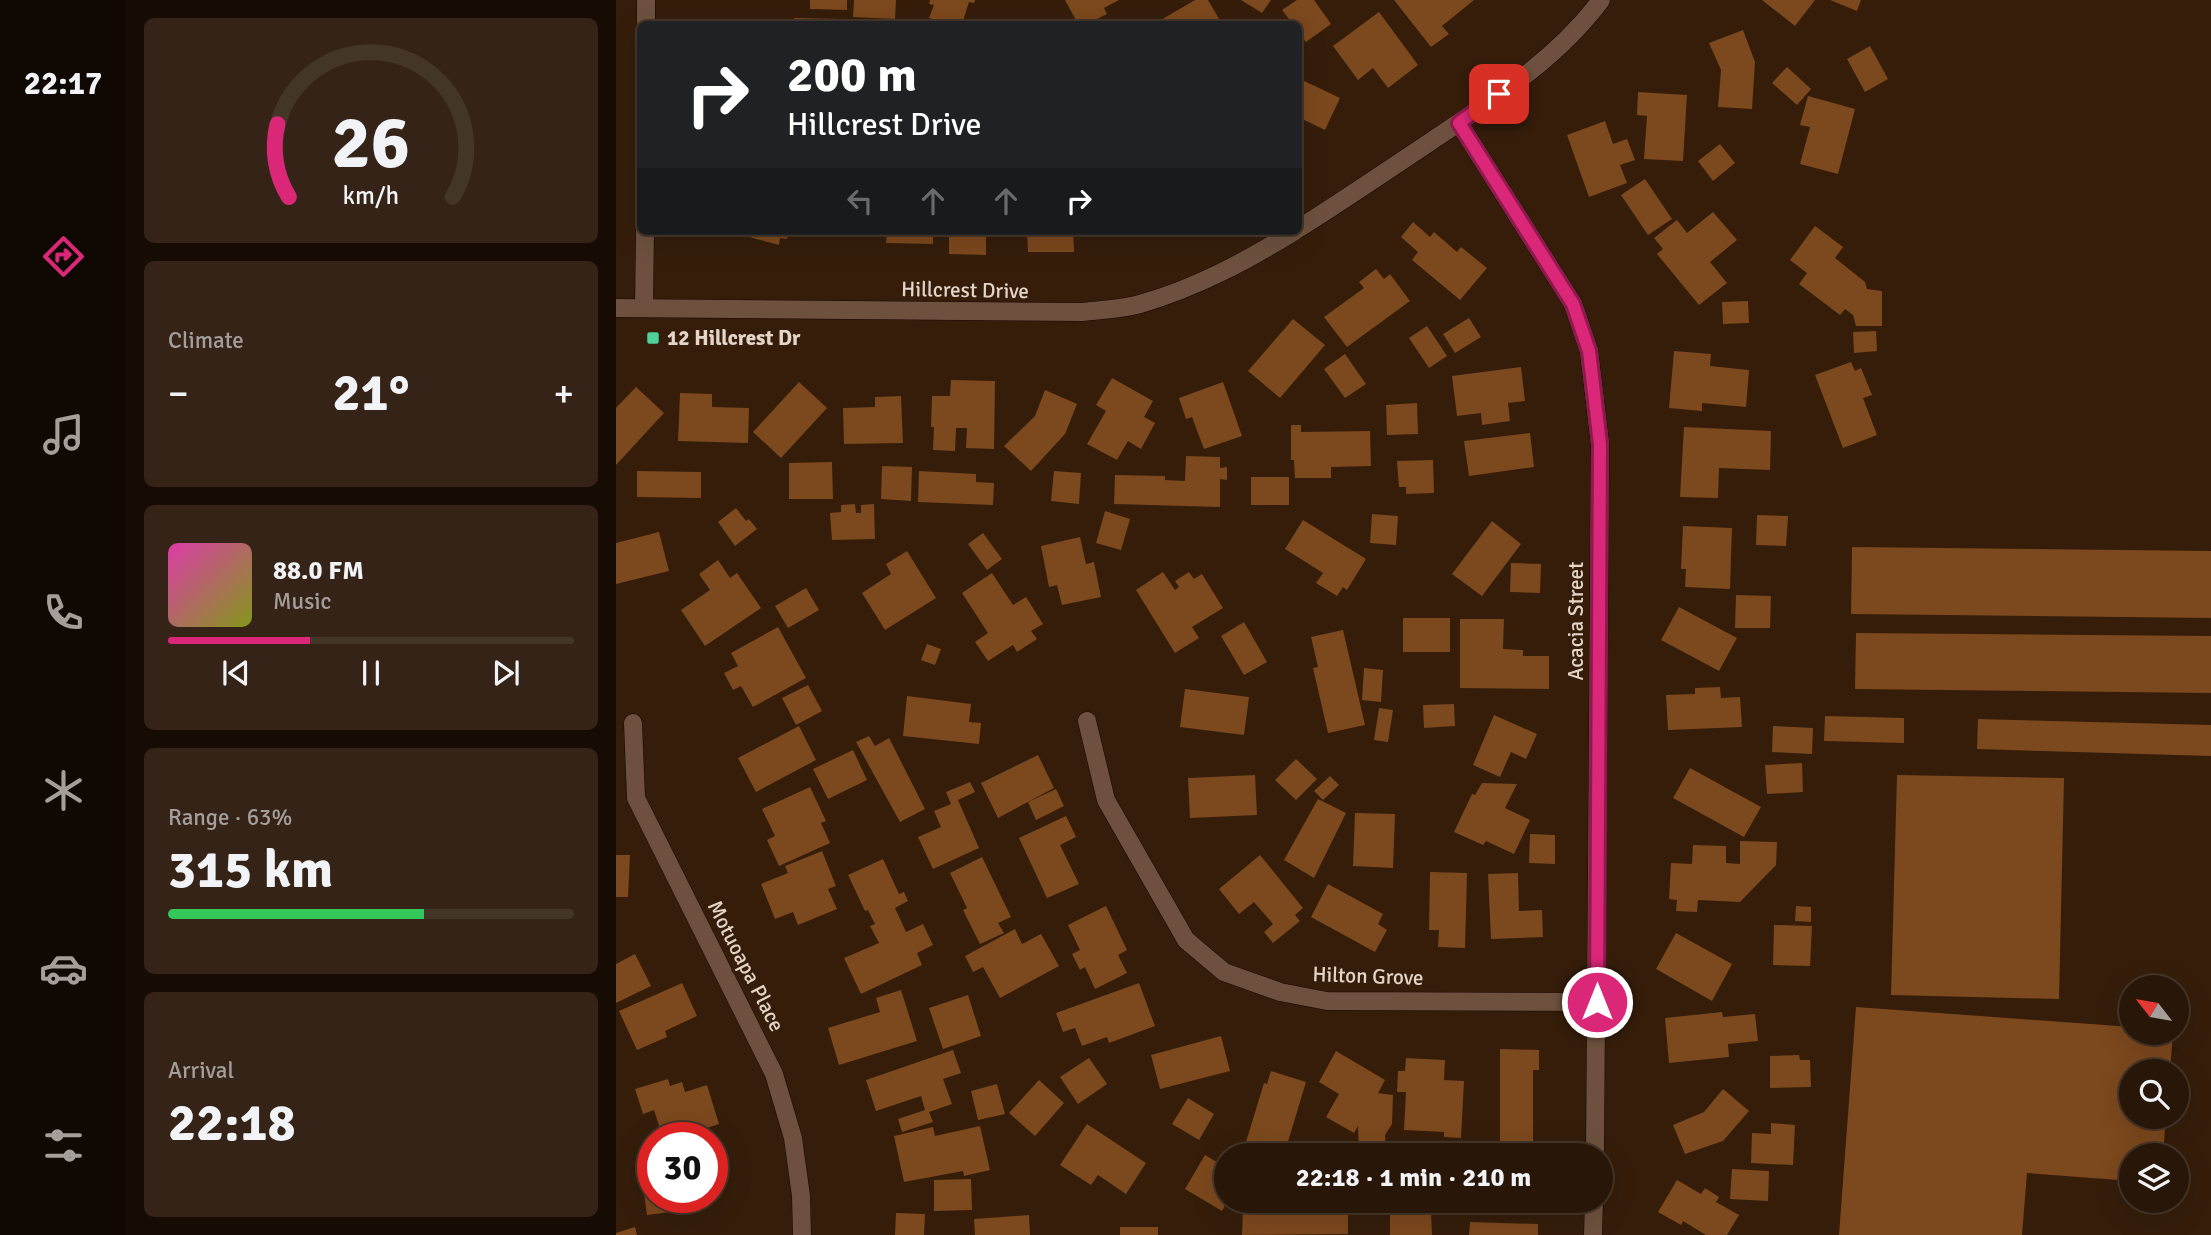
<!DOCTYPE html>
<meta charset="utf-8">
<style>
:root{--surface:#281608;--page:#342316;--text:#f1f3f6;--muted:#a59f9c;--line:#443529;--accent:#db2777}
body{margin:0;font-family:Signika,sans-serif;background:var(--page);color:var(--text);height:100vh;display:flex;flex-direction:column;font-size:26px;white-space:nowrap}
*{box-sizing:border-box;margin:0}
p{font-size:23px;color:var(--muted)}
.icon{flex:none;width:38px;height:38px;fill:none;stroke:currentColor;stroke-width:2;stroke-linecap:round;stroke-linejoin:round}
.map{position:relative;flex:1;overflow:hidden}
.drawer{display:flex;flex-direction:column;gap:18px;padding:18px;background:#160c04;width:490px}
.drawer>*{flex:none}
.guide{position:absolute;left:21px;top:21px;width:665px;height:214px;border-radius:10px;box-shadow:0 7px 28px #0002,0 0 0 2px var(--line);background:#202124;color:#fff;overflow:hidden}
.needle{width:46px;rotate:301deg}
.fabs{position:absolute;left:1503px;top:975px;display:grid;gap:14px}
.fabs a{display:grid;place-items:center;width:70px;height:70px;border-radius:50%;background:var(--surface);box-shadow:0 7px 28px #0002,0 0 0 2px var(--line);font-size:35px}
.speed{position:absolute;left:21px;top:1122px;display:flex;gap:14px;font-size:35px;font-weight:700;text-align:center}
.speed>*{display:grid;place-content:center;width:91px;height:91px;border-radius:50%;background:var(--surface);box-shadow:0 7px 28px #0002,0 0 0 2px var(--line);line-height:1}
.speed .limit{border:10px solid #d22;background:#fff;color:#111}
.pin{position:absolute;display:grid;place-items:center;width:60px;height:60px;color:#fff;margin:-30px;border-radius:14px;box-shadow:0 4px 10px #0006}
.me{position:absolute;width:77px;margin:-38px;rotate:0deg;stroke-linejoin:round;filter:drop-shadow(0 0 5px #0008)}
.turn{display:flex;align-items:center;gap:24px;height:147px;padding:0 35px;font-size:32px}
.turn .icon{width:91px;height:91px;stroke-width:2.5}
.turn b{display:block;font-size:49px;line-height:60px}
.lanes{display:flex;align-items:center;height:66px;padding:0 35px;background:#0003;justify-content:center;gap:35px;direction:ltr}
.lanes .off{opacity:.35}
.big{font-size:52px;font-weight:700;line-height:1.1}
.drawer .card{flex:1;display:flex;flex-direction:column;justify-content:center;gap:10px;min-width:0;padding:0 24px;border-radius:10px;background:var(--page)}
.drawer .dial{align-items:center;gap:0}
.dial svg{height:182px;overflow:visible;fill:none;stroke:var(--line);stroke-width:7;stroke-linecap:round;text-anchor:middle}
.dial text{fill:var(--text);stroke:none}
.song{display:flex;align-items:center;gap:21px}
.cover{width:84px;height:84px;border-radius:10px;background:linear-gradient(135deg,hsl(320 70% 55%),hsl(70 70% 35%))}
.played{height:7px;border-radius:4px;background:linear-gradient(90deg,var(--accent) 35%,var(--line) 35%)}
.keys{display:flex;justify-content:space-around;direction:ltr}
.heat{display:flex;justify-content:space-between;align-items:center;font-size:38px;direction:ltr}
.charge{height:10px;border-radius:5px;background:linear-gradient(90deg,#34c759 63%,var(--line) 0)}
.trip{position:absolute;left:598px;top:1143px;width:399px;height:70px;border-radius:35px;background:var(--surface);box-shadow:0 7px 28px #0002,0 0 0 2px var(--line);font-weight:700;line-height:70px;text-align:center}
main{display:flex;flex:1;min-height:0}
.dock{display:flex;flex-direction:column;width:126px;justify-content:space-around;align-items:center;background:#100903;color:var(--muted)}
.dock .icon{width:49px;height:49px}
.dock .selected{color:var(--accent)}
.dock b{font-size:32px;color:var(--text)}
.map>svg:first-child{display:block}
</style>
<main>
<nav class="dock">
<b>22:17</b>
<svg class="icon selected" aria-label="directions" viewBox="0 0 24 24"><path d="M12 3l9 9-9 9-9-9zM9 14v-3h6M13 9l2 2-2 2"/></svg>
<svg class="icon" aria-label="music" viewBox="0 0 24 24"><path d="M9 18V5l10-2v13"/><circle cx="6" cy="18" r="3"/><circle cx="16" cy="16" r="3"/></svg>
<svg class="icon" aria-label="phone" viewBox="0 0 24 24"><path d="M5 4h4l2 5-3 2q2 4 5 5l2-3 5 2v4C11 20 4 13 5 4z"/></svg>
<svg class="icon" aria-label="climate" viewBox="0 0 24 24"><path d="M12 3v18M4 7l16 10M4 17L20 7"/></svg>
<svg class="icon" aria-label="car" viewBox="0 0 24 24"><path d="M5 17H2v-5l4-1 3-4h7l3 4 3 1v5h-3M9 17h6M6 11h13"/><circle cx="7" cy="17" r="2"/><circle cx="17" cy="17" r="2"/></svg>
<svg class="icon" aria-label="filters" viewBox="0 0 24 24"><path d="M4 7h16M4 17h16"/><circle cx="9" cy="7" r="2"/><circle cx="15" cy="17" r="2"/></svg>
</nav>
<section class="drawer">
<div class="card dial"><svg viewBox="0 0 100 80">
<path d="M14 69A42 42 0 1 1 86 69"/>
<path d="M14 69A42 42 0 0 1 9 37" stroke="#db2777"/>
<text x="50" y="56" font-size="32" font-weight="700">26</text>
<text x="50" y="72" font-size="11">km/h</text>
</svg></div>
<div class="card"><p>Climate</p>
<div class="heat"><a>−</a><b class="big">21°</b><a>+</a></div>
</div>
<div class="card">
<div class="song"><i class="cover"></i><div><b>88.0 FM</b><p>Music</p></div></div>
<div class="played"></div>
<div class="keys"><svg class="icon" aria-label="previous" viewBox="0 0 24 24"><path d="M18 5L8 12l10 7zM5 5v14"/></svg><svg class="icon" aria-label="pause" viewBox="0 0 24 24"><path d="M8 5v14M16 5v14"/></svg><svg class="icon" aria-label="next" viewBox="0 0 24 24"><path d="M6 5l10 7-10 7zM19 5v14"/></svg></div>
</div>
<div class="card"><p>Range · 63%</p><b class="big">315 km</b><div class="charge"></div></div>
<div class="card"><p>Arrival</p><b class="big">22:18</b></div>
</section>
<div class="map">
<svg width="1595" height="1235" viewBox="0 0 1595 1235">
<rect width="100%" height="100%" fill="#351d0a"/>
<!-- building -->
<g fill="#7c481d">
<path d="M194 0H231V10L194 9Z"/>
<path d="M238 0H280L279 19 237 17Z"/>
<path d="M314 0H359L358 3 353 2 346 24H333L313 18 318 5 313 4Z"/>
<path d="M449 0H503L488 8 491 14 471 24H462Z"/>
<path d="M579 0H592L606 24H538Z"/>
<path d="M625 0H655L646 13Z"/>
<path d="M681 0H698L715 24 690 42 682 32V24H677L666 10Z"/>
<path d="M778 0H858L826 26 833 34 815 47Z"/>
<path d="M1146 0H1199L1179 26Z"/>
<path d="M1214 0H1245L1241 11Z"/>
<path d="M763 12 802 65 772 88 757 68 742 80 717 46Z"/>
<path d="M178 18 225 19 224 24H178Z"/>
<path d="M1127 30 1139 62 1136 109 1102 107 1105 70 1093 43Z"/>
<path d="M1254 46 1272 79 1249 92 1231 59Z"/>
<path d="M1171 67 1195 89 1181 105 1156 83Z"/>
<path d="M682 78 724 98 709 130 682 117Z"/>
<path d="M1022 92 1071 95 1067 161 1028 159 1031 116 1021 115Z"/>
<path d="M1192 96 1239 109 1222 174 1184 164 1194 127 1184 125Z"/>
<path d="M989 121 997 144 1011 139 1019 160 1004 165 1011 183 973 197 951 135Z"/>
<path d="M1104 144 1119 163 1097 181 1082 161Z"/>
<path d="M1029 179 1056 219 1032 235 1005 195Z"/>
<path d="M1097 212 1121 240 1094 262 1111 283 1083 305 1041 254 1047 249 1038 238 1061 220 1071 233Z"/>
<path d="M797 222 814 237 818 232 841 252 845 247 871 268 844 300 796 260 802 252 785 237Z"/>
<path d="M1199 226 1227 247 1219 258 1249 282 1251 289 1266 291V326H1240L1237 315 1229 309 1224 315 1183 284 1191 273 1174 260Z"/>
<path d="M111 231H173L171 239 164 238 163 245Z"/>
<path d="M271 231H317V244L270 243Z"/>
<path d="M333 231H405V237H370V255L333 254Z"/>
<path d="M411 231H457L458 252H412Z"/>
<path d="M760 269 768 279 774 274 794 301 731 347 708 317 748 288 743 282Z"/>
<path d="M1132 301 1133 323 1107 324 1106 302Z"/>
<path d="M853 318 865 337 839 353 827 334Z"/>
<path d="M677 319 709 345 664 398 632 371Z"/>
<path d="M811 326 831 356 813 368 793 338Z"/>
<path d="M1260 331 1261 351 1238 353 1237 332Z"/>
<path d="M1058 351 1095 354 1094 366 1133 370 1130 407 1086 403V411L1053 408Z"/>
<path d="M729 354 750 384 729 398 708 369Z"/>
<path d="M1235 362 1239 371 1245 368 1256 395 1247 398 1261 435 1227 448 1199 375Z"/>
<path d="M905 367 909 401 892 403 894 421 866 425 865 413 841 416 836 376Z"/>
<path d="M496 378 537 401 528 417 539 423 525 449 512 441 501 460 471 444 490 411 480 405Z"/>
<path d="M335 380 379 381 378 449 350 448 351 428H340L339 451 317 450 318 427H315L316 396H334Z"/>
<path d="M183 382 211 408 165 458 137 432Z"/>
<path d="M607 382 626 436 588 449 576 417 570 419 563 398Z"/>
<path d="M20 387 48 413 0 465V408Z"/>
<path d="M429 390 461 404 449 434 415 471 388 446 419 416Z"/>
<path d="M64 393 96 394V407L133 408 132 443 62 441Z"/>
<path d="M285 396 287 443 228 444 227 408 259 407V397Z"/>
<path d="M801 403 802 434 771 435 770 405Z"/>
<path d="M675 425H685V432L754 431 755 466 715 467V478H679L678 460H675Z"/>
<path d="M1068 427 1155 431 1154 470 1103 468 1102 498 1064 497Z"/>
<path d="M914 433 918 467 853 476 848 441Z"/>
<path d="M570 456 604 457V468L611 467V480L604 479V507L498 504 499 475 549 476V480L569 481Z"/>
<path d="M817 460 818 493 790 494V487H783L781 461Z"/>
<path d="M216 462 217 499H173V463Z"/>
<path d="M266 466 296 467 295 501 265 499Z"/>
<path d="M21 471 85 472V498L21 497Z"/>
<path d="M303 471 360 474V482L378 483 377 505 302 502Z"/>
<path d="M438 471 465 473 463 504 435 501Z"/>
<rect x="635" y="477" width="38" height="28"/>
<path d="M239 504 240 513H245V505L258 504 259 539 216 540 214 513 225 512V505Z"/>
<path d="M120 508 130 521 133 519 141 529 119 546 102 522Z"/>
<path d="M489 511 514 519 505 550 480 543Z"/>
<path d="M756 514 782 516 780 545 754 543Z"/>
<path d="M1141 515 1172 516 1170 546 1140 545Z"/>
<path d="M687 520 750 559 731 590 727 587 721 596 700 583 707 573 669 549Z"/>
<path d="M876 521 905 544 866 596 836 574Z"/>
<path d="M1067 526 1116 528 1114 589 1069 587 1070 569H1065Z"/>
<path d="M43 532 53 571 0 584V543Z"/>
<path d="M367 533 386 559 371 570 352 544Z"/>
<path d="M464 537 470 564 478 562 485 597 446 605 441 585 433 587 425 546Z"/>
<path d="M1236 547 1595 551V618L1235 614Z"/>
<path d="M291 551 320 598 269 630 246 593 275 574 270 564Z"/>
<path d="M102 560 114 578 121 573 145 608 89 646 65 610 94 590 83 574Z"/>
<path d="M895 563 925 564 924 593 894 592Z"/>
<path d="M547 572 559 590 563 587 559 581 573 572 578 579 586 574 607 608 576 627 583 638 559 653 520 590Z"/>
<path d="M376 573 397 605 410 597 427 624 415 631 421 639 401 652 397 645 372 661 359 642 372 633 346 593Z"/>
<path d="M190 588 203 610 172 628 159 606Z"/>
<path d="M1120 595 1155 596 1154 628H1119Z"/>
<path d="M1063 607 1121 638 1103 671 1045 640Z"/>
<rect x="787" y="618" width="47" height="34"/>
<path d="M844 619H888L887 649 907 650V656H933V689L844 688Z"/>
<path d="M628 622 651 662 628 675 605 636Z"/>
<path d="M162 627 190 678 137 707 125 686 117 690 108 673 122 666 115 653Z"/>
<path d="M727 630 749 725 712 733 697 668 702 667 695 637Z"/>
<path d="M1240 633 1595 636V693L1239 689Z"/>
<path d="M311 644 325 649 319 665 305 660Z"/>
<path d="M748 668 767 670 765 702 746 700Z"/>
<path d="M192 685 206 711 180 725 166 698Z"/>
<path d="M1104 687 1105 698 1124 697 1126 727 1052 730 1050 695 1079 694V688Z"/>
<path d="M569 689 633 697 628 735 564 727Z"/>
<path d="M291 696 355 704 353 722 365 723 363 744 287 736Z"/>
<path d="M838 704 839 726 808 728 807 705Z"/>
<path d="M763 708 777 710 772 742 758 740Z"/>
<path d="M878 715 921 734 910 759 895 752 884 777 857 765Z"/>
<path d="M1209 716 1288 718V743L1208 741Z"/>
<path d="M1362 719 1595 725V756L1361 749Z"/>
<path d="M183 726 200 760 140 792 122 758Z"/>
<path d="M1157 726 1197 728 1196 754 1156 752Z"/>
<path d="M253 736 259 746 273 738 309 809 284 822 240 742Z"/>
<path d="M237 750 251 780 212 799 197 769Z"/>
<path d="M422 755 438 788 382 818 365 783Z"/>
<path d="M680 759 701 779 680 800 659 780Z"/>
<path d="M1186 763 1187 792 1151 794 1149 765Z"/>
<path d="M1074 768 1145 807 1128 837 1057 798Z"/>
<path d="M639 775 641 815 574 818 572 778Z"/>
<path d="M1281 775 1448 778 1443 999 1275 995Z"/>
<path d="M714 776 723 785 707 800 698 791Z"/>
<path d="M354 782 359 792 342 800 363 848 317 869 302 837 325 827 318 811 335 804 330 792Z"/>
<path d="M866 783 901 784 889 808 914 820 898 854 870 841 867 845 838 832 856 794 859 795Z"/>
<path d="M194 787 210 821 205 823 214 843 163 866 151 840 159 836 146 809Z"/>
<path d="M440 789 448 806 420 820 412 802Z"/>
<path d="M702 799 730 813 698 878 668 860Z"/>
<path d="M739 813 779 814 777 868 737 866Z"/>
<path d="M450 816 460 837 444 845 463 884 431 898 403 838Z"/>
<path d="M914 834 939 835V864L913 863Z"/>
<path d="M1124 841 1161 842 1160 865 1124 902 1082 900 1081 912 1060 911 1061 900 1053 899 1055 863 1076 864 1077 845 1110 846V863L1124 864Z"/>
<path d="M206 851 220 886 212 889 221 909 182 925 177 912 159 919 145 884 172 873 169 866Z"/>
<path d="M0 855H14L12 897H0Z"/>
<path d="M644 855 687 908 679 915 684 921 657 943 648 932 657 924 638 902 623 914 603 889Z"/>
<path d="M366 857 395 917 382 923 388 933 364 944 347 910 351 908 334 873Z"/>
<path d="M267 859 283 894 288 892 292 901 279 908 290 932 307 924 317 945 301 953 306 965 245 994 228 958 263 943 254 926 259 924 252 910 249 911 232 875Z"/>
<path d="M814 872 851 873 849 948 822 947 823 930H813Z"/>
<path d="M902 873 903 911 926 910 927 937 875 939 872 874Z"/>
<path d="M712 884 767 914 762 924 771 930 759 952 695 917Z"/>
<path d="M490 906 511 950 502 955 511 973 479 989 469 967 464 970 456 954 464 950 452 925Z"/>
<path d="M1180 906 1195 907V922L1179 921Z"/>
<path d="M1158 925 1196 926 1194 966 1157 965Z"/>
<path d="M399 929 406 944 425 934 443 966 384 998 367 967 357 972 349 956Z"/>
<path d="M1060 933 1116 964 1096 1001 1040 969Z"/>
<path d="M19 954 35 986 0 1003V964Z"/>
<path d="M66 983 81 1016 49 1031 51 1037 21 1050 3 1011Z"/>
<path d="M523 983 539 1026 493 1043 491 1037 466 1046 459 1028 447 1032 440 1013Z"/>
<path d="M285 990 301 1041 223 1065 212 1028 264 1012 260 998Z"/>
<path d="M352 995 365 1036 327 1049 313 1008Z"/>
<path d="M1240 1007 1516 1027V1032H1557L1554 1071H1516V1116H1550L1547 1155H1516V1181L1411 1173 1406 1235H1223Z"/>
<path d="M1106 1012 1107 1017 1139 1014 1142 1041 1112 1044 1113 1057 1053 1063 1049 1018Z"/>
<path d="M605 1036 614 1071 544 1089 535 1055Z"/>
<path d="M884 1049 923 1050V1070H917V1155H884Z"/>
<path d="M337 1050 345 1073 327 1079 336 1104 313 1112 317 1122 286 1132 282 1119 309 1110 305 1096 260 1111 250 1080Z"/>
<path d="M720 1051 769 1080 762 1093 777 1095 776 1124 769 1135 770 1155H743L742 1126 738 1133 710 1117 723 1094 703 1082Z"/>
<path d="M1183 1055 1184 1060H1194L1195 1087 1154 1088V1056Z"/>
<path d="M473 1058 491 1084 462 1104 444 1077Z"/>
<path d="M790 1058 829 1060 828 1080 848 1081 845 1138 828 1137V1132L788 1130 790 1092H781L782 1071H789Z"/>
<path d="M655 1071 690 1082 668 1155H626L648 1083 651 1084Z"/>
<path d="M52 1079 54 1086 66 1082 69 1092 91 1085 103 1124 60 1138H47L38 1110 27 1114 19 1089Z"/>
<path d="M423 1080 448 1103 419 1136 393 1113Z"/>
<path d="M381 1084 389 1114 362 1120 355 1091Z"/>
<path d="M1107 1089 1133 1111 1107 1141 1069 1154 1057 1125 1088 1112Z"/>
<path d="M572 1098 598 1114 583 1140 556 1124Z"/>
<path d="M1155 1123 1179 1125 1177 1165 1135 1163 1136 1133 1155 1134Z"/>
<path d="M471 1124 530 1163 510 1194 482 1175 475 1185 444 1165Z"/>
<path d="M364 1126 374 1170 348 1176 347 1171 288 1182 278 1136 317 1127 319 1136Z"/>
<path d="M589 1155 611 1168 612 1200 606 1211 569 1189Z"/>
<path d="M1116 1169 1153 1171 1152 1201 1114 1199Z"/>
<path d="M37 1177V1197H85L70 1210 31 1215 26 1178Z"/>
<path d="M355 1179 356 1210 318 1211V1180Z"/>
<path d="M1061 1180 1085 1194 1089 1188 1103 1197 1100 1202 1123 1215 1111 1235H1090L1067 1221 1065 1225 1042 1212Z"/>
<path d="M782 1200H838V1206L782 1205Z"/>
<rect x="862" y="1200" width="60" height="9"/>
<path d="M627 1209 732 1211V1234L626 1235Z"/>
<path d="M815 1212 816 1235H774V1213Z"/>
<path d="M280 1213 309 1214 308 1235H279Z"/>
<path d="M413 1215 414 1235H359L358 1219Z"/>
<path d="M854 1222 922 1224V1235H853Z"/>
<path d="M19 1227 21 1235H0V1233Z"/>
<rect x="504" y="1227" width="38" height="8"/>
</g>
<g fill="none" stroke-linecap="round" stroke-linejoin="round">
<!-- minor casing -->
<g stroke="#1b0600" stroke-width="19">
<g id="minor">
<path d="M30 24V0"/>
<path d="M843 123 957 304 973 351 984 444 979 1155"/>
<path d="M682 229C728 200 772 170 817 140 878 99 941 59 985 0"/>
<path d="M0 308 466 312C485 310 506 309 524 304 580 288 630 261 679 231"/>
<path d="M28 308 29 231"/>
<path d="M471 721 490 800 570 940 608 972 664 992 711 1001 981 1002"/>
<path d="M17 723 20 798 158 1074 177 1138 185 1196 186 1235"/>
<path d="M977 1235 978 1200"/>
</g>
</g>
<!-- minor -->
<use href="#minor" stroke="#6d513e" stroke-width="18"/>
</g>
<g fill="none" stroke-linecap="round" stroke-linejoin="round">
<!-- route casing -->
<g stroke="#8e194d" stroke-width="18">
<path id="route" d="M883 94 843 123 957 304 973 351 984 444 981 1002"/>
</g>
<!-- route -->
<use href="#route" stroke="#db2777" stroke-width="12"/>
</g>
<!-- markers -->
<rect fill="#4ed39a" stroke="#351d0a" stroke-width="2.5" x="30" y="331" width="14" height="14" rx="3.5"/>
<g text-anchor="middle" stroke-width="7" stroke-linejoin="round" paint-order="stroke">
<!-- street labels -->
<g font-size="21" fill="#e5d5c9" stroke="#351d0a">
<text transform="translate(349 290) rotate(1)" y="7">Hillcrest Drive</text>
<text transform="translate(960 621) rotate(-90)" y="7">Acacia Street</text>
<text transform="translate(130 966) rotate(63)" y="7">Motuoapa Place</text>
<text transform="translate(752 976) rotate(2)" y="7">Hilton Grove</text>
</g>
<!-- poi labels -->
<g font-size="21" font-weight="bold" fill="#e5d5c9" stroke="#351d0a" text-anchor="start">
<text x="51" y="345">12 Hillcrest Dr</text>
</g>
</g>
</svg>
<div class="fabs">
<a><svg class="needle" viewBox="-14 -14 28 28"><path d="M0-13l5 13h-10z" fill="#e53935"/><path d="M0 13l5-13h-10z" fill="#a59f9c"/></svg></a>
<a><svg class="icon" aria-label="search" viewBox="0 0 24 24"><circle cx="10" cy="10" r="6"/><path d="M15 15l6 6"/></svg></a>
<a><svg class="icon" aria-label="layers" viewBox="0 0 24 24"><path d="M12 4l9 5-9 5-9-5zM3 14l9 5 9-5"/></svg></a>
</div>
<div class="speed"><div class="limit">30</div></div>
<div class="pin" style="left:883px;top:94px;background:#d93025"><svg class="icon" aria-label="arrive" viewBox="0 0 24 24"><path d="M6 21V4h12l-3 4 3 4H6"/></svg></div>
<svg class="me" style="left:981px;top:1002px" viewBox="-20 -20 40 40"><circle r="17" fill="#db2777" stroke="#fff" stroke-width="3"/><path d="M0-11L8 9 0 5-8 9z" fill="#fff"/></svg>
<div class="trip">22:18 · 1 min · 210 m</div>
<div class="guide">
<div class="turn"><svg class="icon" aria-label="right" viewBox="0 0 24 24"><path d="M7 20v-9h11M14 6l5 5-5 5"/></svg><div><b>200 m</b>Hillcrest Drive</div></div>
<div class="lanes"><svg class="icon off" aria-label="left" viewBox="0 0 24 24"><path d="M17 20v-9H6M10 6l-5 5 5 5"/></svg><svg class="icon off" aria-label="ahead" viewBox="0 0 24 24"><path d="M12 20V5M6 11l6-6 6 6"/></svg><svg class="icon off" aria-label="ahead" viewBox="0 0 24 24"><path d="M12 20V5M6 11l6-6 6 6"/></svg><svg class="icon" aria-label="right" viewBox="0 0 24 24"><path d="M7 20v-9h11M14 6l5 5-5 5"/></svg></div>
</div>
</div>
</main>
